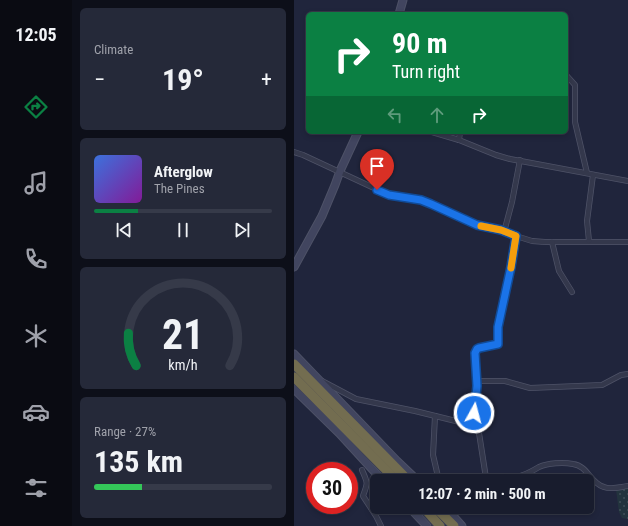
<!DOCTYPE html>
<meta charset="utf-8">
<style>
:root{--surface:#181c2d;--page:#252939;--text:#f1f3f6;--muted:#9fa1aa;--line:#363a49;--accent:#0b8043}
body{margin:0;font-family:"Roboto Condensed",sans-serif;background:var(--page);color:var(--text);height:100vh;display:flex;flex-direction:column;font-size:15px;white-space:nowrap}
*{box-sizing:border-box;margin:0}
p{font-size:13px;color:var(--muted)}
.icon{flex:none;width:22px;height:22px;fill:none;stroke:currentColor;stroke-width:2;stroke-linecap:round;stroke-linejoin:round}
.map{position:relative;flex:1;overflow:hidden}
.drawer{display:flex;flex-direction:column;gap:8px;padding:8px;background:#0d0f19;width:222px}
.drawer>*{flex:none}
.top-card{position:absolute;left:12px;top:12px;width:262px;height:122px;border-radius:6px;box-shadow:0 2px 6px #0003,0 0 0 1px var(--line);background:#0b8043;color:#fff;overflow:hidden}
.speed{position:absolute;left:12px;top:462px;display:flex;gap:8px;font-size:20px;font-weight:700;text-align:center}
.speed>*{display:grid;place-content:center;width:52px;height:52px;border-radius:50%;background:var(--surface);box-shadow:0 2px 6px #0003,0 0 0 1px var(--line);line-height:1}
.speed .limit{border:6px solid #d22;background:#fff;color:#111}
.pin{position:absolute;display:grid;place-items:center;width:34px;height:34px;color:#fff;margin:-41px -17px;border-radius:50% 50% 50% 0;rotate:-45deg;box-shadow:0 0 4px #0007}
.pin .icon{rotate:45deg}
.me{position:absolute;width:44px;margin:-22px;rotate:7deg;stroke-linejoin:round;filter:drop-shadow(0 0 3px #0008)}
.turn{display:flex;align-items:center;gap:14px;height:84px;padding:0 20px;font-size:18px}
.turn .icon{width:52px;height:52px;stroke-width:2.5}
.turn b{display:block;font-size:28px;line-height:34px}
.lanes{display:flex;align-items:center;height:38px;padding:0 20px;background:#0003;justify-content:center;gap:20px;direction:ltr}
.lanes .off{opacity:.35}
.big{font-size:30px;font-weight:700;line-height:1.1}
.drawer .tile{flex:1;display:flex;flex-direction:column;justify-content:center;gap:6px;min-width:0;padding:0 14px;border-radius:6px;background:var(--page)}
.drawer .dial{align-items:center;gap:0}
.dial svg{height:104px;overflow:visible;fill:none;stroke:var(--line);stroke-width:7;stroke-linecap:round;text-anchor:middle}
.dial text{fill:var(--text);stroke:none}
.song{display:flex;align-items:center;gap:12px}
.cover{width:48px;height:48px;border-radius:6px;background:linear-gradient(135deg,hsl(220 70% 55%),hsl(290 70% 35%))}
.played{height:4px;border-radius:2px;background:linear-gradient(90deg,var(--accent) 25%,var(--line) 25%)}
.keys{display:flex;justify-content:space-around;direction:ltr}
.heat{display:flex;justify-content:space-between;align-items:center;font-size:22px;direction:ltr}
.charge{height:6px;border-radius:3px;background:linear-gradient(90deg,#34c759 27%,var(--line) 0)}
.trip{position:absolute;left:76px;top:474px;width:224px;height:40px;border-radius:6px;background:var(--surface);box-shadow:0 2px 6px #0003,0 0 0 1px var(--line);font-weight:700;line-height:40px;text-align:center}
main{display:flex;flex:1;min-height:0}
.menu{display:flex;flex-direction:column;width:72px;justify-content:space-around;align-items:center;background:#0a0b12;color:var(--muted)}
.menu .icon{width:28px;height:28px}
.menu .selected{color:var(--accent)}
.menu b{font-size:18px;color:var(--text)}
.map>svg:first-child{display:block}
</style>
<main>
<nav class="menu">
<b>12:05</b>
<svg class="icon selected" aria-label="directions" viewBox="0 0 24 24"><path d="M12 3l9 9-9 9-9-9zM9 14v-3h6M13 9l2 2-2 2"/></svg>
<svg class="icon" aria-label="music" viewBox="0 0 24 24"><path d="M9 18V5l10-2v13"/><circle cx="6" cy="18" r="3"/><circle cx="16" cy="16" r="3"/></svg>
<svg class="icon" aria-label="phone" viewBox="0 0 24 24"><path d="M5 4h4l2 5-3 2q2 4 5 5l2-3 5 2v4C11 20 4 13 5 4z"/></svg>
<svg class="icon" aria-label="climate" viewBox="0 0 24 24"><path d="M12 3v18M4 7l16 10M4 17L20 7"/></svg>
<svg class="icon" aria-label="car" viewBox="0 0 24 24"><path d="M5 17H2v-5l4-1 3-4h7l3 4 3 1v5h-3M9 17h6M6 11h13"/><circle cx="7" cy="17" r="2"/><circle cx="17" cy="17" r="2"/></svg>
<svg class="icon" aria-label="filters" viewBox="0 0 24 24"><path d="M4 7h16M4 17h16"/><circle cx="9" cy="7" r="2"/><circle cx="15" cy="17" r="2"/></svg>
</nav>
<section class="drawer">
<div class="tile"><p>Climate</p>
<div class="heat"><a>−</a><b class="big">19°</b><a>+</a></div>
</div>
<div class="tile">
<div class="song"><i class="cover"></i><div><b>Afterglow</b><p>The Pines</p></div></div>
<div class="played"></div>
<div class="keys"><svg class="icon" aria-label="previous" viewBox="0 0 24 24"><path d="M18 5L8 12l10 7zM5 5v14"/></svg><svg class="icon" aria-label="pause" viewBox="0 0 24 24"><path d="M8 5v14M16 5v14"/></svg><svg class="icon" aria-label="next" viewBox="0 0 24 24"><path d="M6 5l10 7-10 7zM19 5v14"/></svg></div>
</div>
<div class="tile dial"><svg viewBox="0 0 100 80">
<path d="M14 69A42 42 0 1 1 86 69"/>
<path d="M14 69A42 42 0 0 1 8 44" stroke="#0b8043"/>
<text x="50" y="56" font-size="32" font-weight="700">21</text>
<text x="50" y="72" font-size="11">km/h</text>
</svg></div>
<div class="tile"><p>Range · 27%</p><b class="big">135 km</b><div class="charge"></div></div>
</section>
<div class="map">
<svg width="334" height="526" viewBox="0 0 334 526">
<defs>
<pattern id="park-dots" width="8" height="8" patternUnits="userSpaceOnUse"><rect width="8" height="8" fill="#22333d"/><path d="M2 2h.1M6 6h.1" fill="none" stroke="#404e58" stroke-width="1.8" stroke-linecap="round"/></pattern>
</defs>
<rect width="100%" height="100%" fill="#20253c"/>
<!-- park -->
<path fill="url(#park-dots)" d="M334 487V519L328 518 325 512 322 489Z"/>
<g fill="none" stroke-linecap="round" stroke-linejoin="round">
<!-- street casing -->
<g stroke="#4e5267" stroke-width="6">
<g id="street">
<path d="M272 75 281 85V122L293 173"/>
<path d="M138 132 165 140 202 155 216 159 334 181"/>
<path d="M165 140 166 132"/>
<path d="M0 152 9 155 95 195 127 200 151 209 183 225 207 230 222 236 238 241 251 242H334"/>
<path d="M210 232 218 202 226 160"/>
<path d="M295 241 293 221 299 175"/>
<path d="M258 242 265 271 278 292"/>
<path d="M28 381 62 399 121 411 178 425 185 433 192 478 200 481"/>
<path d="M183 381H211L236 388 308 385 327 375 334 374"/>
<path d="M141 416 139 455 145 481"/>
<path d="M178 425 183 386 181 353 183 349 185 348 204 343V327L217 267 222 236"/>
<path d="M68 470C74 484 74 482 69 496L82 516 87 526"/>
<path d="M155 481 184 477 192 478"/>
<path d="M208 481C215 479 222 478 229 475 235 473 240 470 245 467 254 463 269 462 279 464 294 466 296 483 310 487 317 490 326 487 334 486"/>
</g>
</g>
<!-- secondary casing -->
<g stroke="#4e5267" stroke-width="9">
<g id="secondary">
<path d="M105 14 109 0"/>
<path d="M0 267 28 216 41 185 46 171 64 132"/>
<path d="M0 354 103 461 124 481"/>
<path d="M0 389 45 433 89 481"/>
<path d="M115 507 133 526"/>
<path d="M151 507 168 526"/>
</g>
</g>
<!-- highway casing -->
<g stroke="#3b3f54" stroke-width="11">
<g id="highway">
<path d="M0 364 115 481"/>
<path d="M0 377 103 481"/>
<path d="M129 507 146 526"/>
<path d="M141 507 160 526"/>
</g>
</g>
<!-- street -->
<use href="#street" stroke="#34384c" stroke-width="4.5"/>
<!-- secondary -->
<use href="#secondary" stroke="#41455f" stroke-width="7"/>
<!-- highway -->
<use href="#highway" stroke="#736d50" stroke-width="9"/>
</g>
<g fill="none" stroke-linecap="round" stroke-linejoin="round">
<!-- route casing -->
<g stroke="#114b97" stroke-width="10">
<path id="route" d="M83 190 95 195 127 200 137 204 183 225 207 230 222 236 217 267 204 327V344L185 348 183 349 181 353 183 386 180 413"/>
</g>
<!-- route -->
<use href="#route" stroke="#1a73e8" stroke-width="7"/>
<!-- slow -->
<path stroke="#f59e0b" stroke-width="7" d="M187 226 207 230 222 236 217 268"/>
</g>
</svg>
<div class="speed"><div class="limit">30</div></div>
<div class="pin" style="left:83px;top:190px;background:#d93025"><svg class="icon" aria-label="arrive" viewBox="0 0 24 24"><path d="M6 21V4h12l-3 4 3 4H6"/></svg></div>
<svg class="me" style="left:180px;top:413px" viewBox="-20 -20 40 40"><circle r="17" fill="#1a73e8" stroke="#fff" stroke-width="3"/><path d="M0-11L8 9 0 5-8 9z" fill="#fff"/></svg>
<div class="trip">12:07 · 2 min · 500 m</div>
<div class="top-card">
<div class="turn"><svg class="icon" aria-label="right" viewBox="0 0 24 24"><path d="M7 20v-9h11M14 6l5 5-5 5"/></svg><div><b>90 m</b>Turn right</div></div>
<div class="lanes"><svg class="icon off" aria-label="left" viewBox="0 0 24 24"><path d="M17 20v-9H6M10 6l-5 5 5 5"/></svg><svg class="icon off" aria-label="ahead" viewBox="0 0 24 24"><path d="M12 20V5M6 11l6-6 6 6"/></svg><svg class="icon" aria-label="right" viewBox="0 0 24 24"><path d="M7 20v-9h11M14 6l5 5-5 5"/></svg></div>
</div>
</div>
</main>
